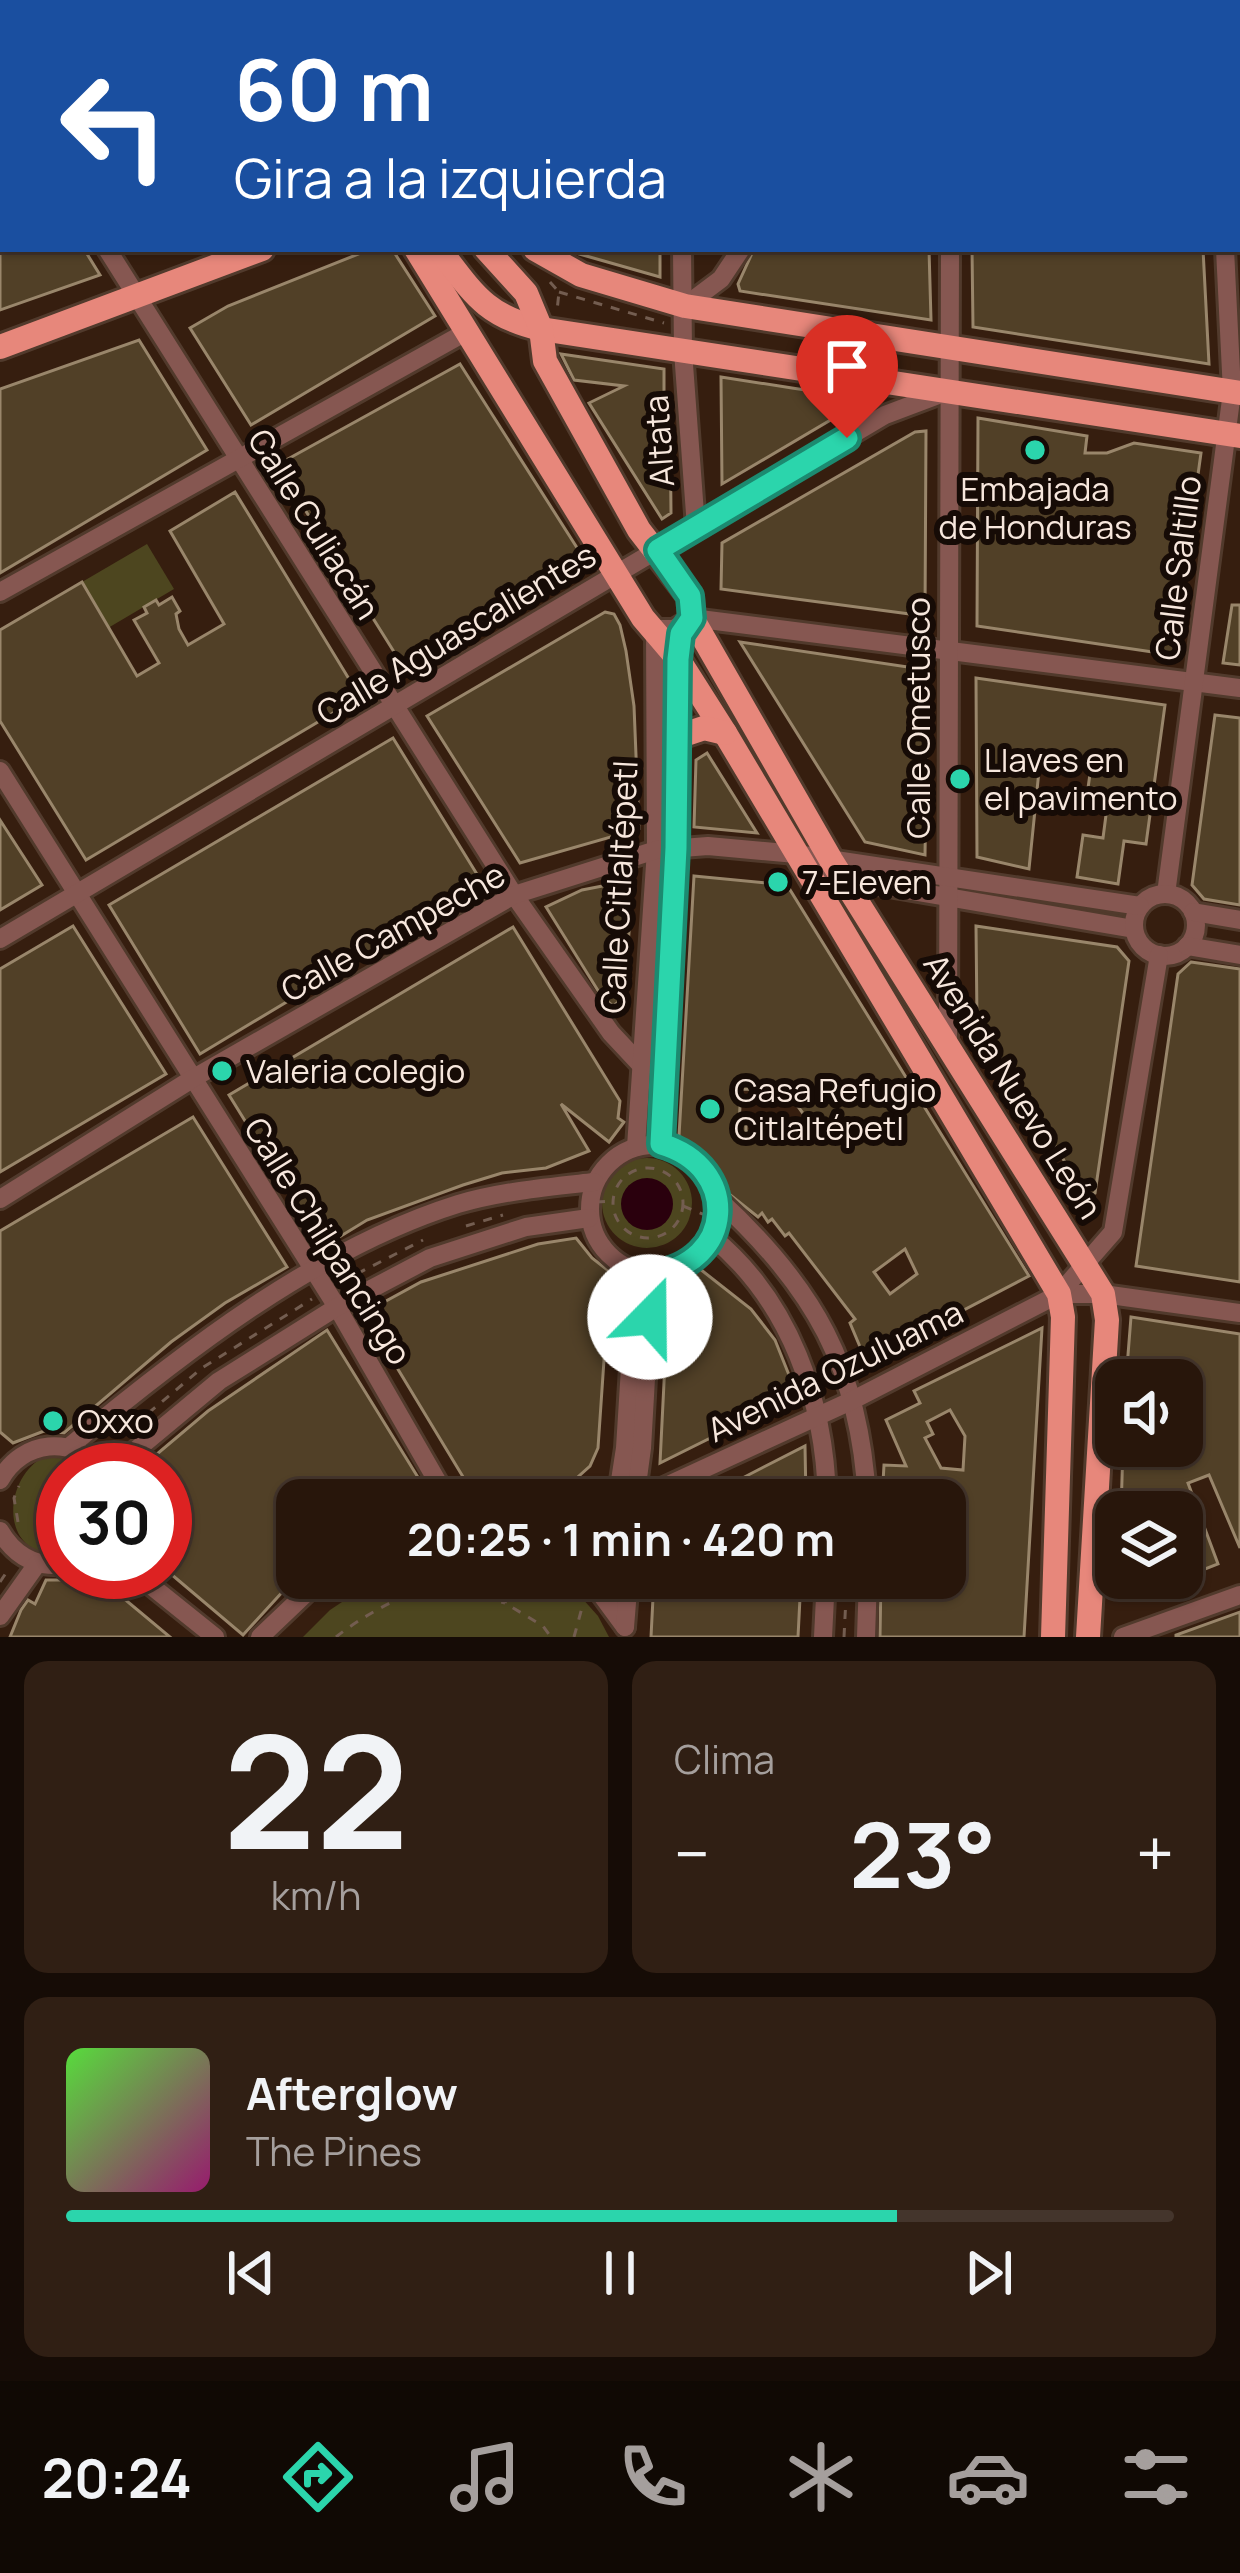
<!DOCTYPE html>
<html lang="es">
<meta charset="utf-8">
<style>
:root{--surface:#28160b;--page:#301f14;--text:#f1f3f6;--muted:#a59f9d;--line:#44352c;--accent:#2bd5ac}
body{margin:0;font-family:Manrope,sans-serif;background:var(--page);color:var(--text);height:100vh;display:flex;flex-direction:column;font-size:45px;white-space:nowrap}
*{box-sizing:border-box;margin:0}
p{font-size:39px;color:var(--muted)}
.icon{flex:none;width:66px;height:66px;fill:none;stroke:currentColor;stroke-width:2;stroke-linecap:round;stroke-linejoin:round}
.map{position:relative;height:1637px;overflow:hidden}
.sheet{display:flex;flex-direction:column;gap:24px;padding:24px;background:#160c06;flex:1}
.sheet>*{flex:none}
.hud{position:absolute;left:0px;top:0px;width:1242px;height:252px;box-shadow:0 3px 9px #0004,0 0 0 3px var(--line);background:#1a4fa0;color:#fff;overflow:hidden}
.fabs{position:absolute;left:1095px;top:1359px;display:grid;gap:24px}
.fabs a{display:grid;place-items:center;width:108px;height:108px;border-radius:24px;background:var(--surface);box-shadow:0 3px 9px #0004,0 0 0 3px var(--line);font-size:60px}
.speed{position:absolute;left:36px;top:1443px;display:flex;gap:24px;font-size:60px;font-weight:700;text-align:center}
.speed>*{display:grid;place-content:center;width:156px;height:156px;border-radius:50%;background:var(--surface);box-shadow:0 3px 9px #0004,0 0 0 3px var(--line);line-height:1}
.speed .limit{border:18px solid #d22;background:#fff;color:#111}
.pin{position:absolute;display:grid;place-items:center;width:102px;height:102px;color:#fff;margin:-123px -51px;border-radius:50% 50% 50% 0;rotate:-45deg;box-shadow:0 0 12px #0007}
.pin .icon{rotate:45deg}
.me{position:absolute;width:132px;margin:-66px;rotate:22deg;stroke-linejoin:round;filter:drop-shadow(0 0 9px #0008)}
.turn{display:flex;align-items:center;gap:42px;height:252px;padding:0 36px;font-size:54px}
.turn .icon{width:156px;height:156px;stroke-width:2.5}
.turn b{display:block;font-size:84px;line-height:102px}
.big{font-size:90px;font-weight:700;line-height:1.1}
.sheet .card{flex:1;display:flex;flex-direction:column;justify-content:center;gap:18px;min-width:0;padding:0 42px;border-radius:24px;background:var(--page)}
.sheet .dial{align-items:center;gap:0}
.dial b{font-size:156px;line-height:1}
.song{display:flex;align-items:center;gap:36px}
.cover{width:144px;height:144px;border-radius:18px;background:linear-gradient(135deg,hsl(110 70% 55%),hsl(320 70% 35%))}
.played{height:12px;border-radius:6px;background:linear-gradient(90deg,var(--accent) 75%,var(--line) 75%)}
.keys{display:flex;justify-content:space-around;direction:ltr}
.heat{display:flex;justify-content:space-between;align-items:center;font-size:66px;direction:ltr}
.sheet .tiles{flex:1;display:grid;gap:24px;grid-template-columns:1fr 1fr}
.card:last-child{grid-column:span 2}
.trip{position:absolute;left:276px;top:1479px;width:690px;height:120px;border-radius:24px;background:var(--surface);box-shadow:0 3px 9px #0004,0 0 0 3px var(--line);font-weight:700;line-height:120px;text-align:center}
.tab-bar{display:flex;height:192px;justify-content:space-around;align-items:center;background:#100904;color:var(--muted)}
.tab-bar .icon{width:84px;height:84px}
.tab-bar .on{color:var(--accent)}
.tab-bar b{font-size:54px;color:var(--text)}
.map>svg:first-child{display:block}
</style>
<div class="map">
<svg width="1240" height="1637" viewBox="0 0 1240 1637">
<rect width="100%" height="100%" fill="#361e0f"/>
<!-- built -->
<path fill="#412410" d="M0 0H206L3 3V25Z"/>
<!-- green -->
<g fill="#4d461f">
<rect x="464" y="0" width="205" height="3"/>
<path d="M147 544 174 589 108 628 82 582Z"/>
<circle cx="647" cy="1203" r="45"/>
<path d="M45 1456 77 1460 91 1470H63V1554C0 1560 0 1480 45 1456Z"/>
<path d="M378 1578H564L598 1616 609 1637H303L330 1610Z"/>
</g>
<!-- water -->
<circle fill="#2a000d" cx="647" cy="1204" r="26"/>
<!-- building -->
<g fill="#514027" stroke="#99866b" stroke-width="3" fill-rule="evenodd">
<path d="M0 249H84L100 275 0 310Z"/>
<path d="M371 249H392L435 316 251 425 190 328 228 306Z"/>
<path d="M576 249H660V277L576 253Z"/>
<path d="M754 249H929L931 320 740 291 738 284Z"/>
<path d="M972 249H1203L1209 364 973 327Z"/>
<path d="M139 340 207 450 0 573V389Z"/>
<path d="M561 354 664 369V412H670L671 513 662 519 589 403 624 386 574 380Z"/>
<path d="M460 364 588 565 406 671 277 465Z"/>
<path d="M721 377 792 388 866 399 722 484Z"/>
<path d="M978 418 1087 436 1085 453H1107L1134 443 1201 453 1173 655 977 626Z"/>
<path d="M926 431 925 616 721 589 722 543 915 432Z"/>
<path d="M235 492 360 697 86 860 0 721V630L82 582 137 676 159 663 134 620 147 613 144 607 156 600 159 605 172 597 180 611 176 614 179 629 188 645 224 624 170 531Z"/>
<path d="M1232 605H1240V665L1223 663Z"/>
<path d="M605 612 614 614 620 625 626 651 634 706 639 829 520 863 427 716Z"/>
<path d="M740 642 928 670 925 855 865 842Z"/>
<path d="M976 678 1165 705 1146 844 1124 841 1118 884 1077 877 1083 835 1103 838 1106 815 1110 791 1088 788 1092 760 1041 751 1029 869 977 857Z"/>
<path d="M1215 715 1240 718V905L1204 899 1192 885Z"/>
<path d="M393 738 483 884 200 1054 109 905Z"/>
<path d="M707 753 757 833 694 827 696 760Z"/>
<path d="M0 820 42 885 0 910Z"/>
<path d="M694 876 787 885 1029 1276 866 1361 850 1323 855 1319 789 1233 785 1236 772 1219 768 1222 762 1213 758 1217 719 1186 703 1155 679 1136ZM741 1089 786 1090 810 1123 785 1142 780 1134 746 1132V1124H739ZM905 1249 917 1274 890 1294 874 1272Z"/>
<path d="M633 880 624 998 613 1006 602 997 546 907 582 890Z"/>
<path d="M73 926 166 1074 0 1172V969Z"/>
<path d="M976 926 1117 947 1129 961 1095 1193 1086 1196 977 1020Z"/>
<path d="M513 927 620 1101 618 1118 624 1122 609 1142 561 1104 589 1151 546 1168 502 1173 463 1185 367 1220 323 1247 229 1095Z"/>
<path d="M1191 962 1240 969V1282L1136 1266 1178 974Z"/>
<path d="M193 1117 287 1267 225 1303 171 1342 64 1433 44 1431 13 1443 0 1432V1231Z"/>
<path d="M576 1238 592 1258 610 1272 598 1448 590 1466 561 1492 545 1497 477 1500 364 1313 421 1282 538 1244Z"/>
<path d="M700 1269 751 1309 775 1340 797 1395 660 1463 669 1282Z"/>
<path d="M1131 1317 1240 1334V1548L1209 1475 1188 1483 1218 1564 1182 1578V1512H1121L1123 1446H1182V1380H1126Z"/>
<path d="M1042 1328 1024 1637H880L881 1578H945V1500H882L884 1465 906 1466 886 1420 920 1403 914 1391ZM950 1410 965 1436 963 1470 941 1468 925 1438 933 1434 927 1422Z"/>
<path d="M327 1330 432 1500H297V1576L243 1635 165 1569V1470H138L208 1411Z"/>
<path d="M805 1446 806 1500H700L756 1471Z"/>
<path d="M92 1572 170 1637H10L21 1610 28 1600 35 1604 46 1580H72Z"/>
<path d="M654 1578H801L798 1637H651Z"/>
<path d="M1116 1578H1178V1579L1131 1597 1115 1596Z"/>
<path d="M1240 1612V1637H1176V1635Z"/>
</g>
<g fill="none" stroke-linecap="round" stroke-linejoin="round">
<!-- minor casing -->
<g stroke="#513a2c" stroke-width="24">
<g id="minor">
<path d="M442 0V3"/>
<path d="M947 0V3"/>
<path d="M1080 0V3"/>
<path d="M1213 0V3"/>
<path d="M694 3V0"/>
<path d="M0 72 3 77"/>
<path d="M1239 185H1240"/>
<path d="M1239 211H1240"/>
<path d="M107 249 514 895 611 1033 640 1064"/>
<path d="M682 249 683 351 696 527"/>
<path d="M685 306 721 279 741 249"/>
<path d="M0 592 466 332"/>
<path d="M692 618 1240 688"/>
<path d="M0 771 337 1307 448 1500"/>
<path d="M807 873 1134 929"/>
<path d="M1166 894 1232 392 1225 249"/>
<circle cx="1165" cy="925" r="31"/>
<path d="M1193 912 1240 920"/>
<path d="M0 939 885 415 946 392"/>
<path d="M1187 946 1240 955"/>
<path d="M948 1043 950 249"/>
<circle cx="654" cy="1209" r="64"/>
<path d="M661 1145 676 848 678 661"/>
<path d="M636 1147 656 850 655 629H674L692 618"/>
<path d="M0 1199 192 1079 514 895 656 850 708 846 796 854 1140 906"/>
<path d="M718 1199C814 1287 860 1368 867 1500"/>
<path d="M712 1237C790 1301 825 1401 827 1500"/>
<path d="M1059 1294H1103L1240 1313"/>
<path d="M69 1447C182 1353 317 1248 458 1204 503 1191 549 1187 594 1182"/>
<path d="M112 1470 219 1381 337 1307 430 1258 526 1227 589 1218"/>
<path d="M0 1480C23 1439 73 1435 103 1470"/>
<path d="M617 1500 625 1448 636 1272"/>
<path d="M635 1500 642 1448 652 1274"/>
<path d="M636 1500 853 1400 1059 1294 1113 1232 1159 955"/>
<path d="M0 1531C14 1555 35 1567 63 1565"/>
<path d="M134 1572 215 1637"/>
<path d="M589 1578 625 1627"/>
<path d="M0 1616 37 1564"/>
<path d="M625 1627 629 1578"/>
<path d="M260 1637 322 1578"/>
<path d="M823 1637 826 1578"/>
<path d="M866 1637 868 1578"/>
<path d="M1123 1637 1240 1595"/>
</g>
</g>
<!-- major casing -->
<g stroke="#513a2c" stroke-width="30">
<g id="major">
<path d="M259 0 261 3"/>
<path d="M316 0 318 3"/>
<path d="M913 3 921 0"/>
<path d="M416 249 643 618 678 659 725 733 1059 1294 1063 1317 1053 1637"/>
<path d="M439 249C473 293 485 316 541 329L1240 436"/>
<path d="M486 249 526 293 541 329 545 361 639 530 690 596 692 618 831 860 1103 1294 1107 1320 1088 1637"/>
<path d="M535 249 581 275 685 306 1240 393"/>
<path d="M0 347 262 249"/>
<path d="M677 737 704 728 725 733"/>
</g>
</g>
<!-- path -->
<g stroke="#735d50" stroke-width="3" stroke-dasharray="9 9" stroke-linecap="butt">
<path d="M550 282 559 292 557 311"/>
<path d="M559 292 664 323"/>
<circle cx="648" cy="1203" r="35"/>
<path d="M596 1202 612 1201"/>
<path d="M683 1206 710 1217"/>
<path d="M466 1226 503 1215"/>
<path d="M341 1282 423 1240"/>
<path d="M107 1448 202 1368 312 1299"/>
<path d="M18 1522 14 1498 19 1486"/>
<path d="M515 1578 505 1603 543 1626 551 1637"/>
<path d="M0 1582 8 1570"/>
<path d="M336 1637C358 1619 412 1587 440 1587 463 1588 483 1597 505 1603"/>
<path d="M574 1637 583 1604"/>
<path d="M844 1637 847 1578"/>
</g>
<!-- minor -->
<use href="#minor" stroke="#865751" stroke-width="18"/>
<!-- major -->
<use href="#major" stroke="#e7877b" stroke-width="24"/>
</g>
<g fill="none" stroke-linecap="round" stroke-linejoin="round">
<!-- route casing -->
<g stroke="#1c8a70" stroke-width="30">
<path id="route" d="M650 1317 652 1274C735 1264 741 1167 661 1144L676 848 678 659 681 634 692 618 690 596 658 550 847 438"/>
</g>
<!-- route -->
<use href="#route" stroke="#2bd5ac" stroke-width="21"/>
</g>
<!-- markers -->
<g fill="#2bd5ac" stroke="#160b06" stroke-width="4.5">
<circle cx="1035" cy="450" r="12"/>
<circle cx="960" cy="779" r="12"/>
<circle cx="778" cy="882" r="12"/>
<circle cx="222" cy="1071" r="12"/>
<circle cx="710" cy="1109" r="12"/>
<circle cx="53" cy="1421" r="12"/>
</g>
<g text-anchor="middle" stroke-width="12" stroke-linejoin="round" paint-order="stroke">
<!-- street labels -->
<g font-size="33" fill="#f7e7dd" stroke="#160b06">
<text transform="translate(659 441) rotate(-94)" y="12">Altata</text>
<text transform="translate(314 524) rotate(58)" y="12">Calle Culiacán</text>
<text transform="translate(1178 568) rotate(-83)" y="12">Calle Saltillo</text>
<text transform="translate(456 634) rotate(-31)" y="12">Calle Aguascalientes</text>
<text transform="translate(918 718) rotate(-90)" y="12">Calle Ometusco</text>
<text transform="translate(619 887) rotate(-87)" y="12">Calle Citlaltépetl</text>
<text transform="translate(393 932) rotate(-29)" y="12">Calle Campeche</text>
<text transform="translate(1013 1086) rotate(58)" y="12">Avenida Nuevo León</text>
<text transform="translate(328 1241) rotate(58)" y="12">Calle Chilpancingo</text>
<text transform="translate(835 1371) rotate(-26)" y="12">Avenida Ozuluama</text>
</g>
<!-- poi labels -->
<g font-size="33" fill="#f7e7dd" stroke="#160b06" text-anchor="start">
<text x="1035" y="501" text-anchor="middle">Embajada<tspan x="1035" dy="38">de Honduras</tspan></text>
<text x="984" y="772">Llaves en<tspan x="984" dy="38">el pavimento</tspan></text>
<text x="802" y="894">7-Eleven</text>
<text x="246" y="1083">Valeria colegio</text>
<text x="734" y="1102">Casa Refugio<tspan x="734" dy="38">Citlaltépetl</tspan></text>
<text x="77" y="1433">Oxxo</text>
</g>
</g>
</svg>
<div class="fabs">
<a><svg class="icon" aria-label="sound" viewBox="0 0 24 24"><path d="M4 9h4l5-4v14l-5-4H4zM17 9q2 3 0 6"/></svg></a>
<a><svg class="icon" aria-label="layers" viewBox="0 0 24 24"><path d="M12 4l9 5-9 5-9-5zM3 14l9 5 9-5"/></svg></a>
</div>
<div class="speed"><div class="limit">30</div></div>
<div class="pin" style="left:847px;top:438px;background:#d93025"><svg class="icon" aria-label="arrive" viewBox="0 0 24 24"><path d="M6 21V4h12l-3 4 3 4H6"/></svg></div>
<svg class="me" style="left:650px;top:1317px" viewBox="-20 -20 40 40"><circle r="19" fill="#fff"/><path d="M0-13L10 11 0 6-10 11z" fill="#2bd5ac"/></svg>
<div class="trip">20:25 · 1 min · 420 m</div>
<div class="hud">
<div class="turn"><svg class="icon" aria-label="left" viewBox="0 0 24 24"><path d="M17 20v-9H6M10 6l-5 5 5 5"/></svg><div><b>60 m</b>Gira a la izquierda</div></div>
</div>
</div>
<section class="sheet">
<div class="tiles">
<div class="card dial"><b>22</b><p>km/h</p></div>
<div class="card"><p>Clima</p>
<div class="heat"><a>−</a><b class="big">23°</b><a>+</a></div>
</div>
<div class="card">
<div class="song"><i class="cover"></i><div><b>Afterglow</b><p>The Pines</p></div></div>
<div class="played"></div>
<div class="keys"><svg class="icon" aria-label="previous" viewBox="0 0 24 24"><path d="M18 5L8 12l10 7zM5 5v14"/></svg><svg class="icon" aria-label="pause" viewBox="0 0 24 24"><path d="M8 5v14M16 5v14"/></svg><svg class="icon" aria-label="next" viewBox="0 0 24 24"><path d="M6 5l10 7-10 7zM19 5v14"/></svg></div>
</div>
</div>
</section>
<nav class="tab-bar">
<b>20:24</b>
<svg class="icon on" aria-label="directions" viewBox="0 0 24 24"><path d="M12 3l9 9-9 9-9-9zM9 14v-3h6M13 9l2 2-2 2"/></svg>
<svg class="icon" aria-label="music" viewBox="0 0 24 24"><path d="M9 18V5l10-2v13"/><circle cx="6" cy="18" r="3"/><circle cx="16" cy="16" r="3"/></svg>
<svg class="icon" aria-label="phone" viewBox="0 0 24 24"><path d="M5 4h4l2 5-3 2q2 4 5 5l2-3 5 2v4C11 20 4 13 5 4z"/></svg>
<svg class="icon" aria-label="climate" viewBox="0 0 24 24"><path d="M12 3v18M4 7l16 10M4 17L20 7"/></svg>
<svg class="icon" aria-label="car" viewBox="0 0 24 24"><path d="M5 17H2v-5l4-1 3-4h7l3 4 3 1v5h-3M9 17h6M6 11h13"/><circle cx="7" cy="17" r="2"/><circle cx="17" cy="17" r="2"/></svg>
<svg class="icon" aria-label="filters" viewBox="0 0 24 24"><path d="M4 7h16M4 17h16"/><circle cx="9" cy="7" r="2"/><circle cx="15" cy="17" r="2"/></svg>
</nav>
